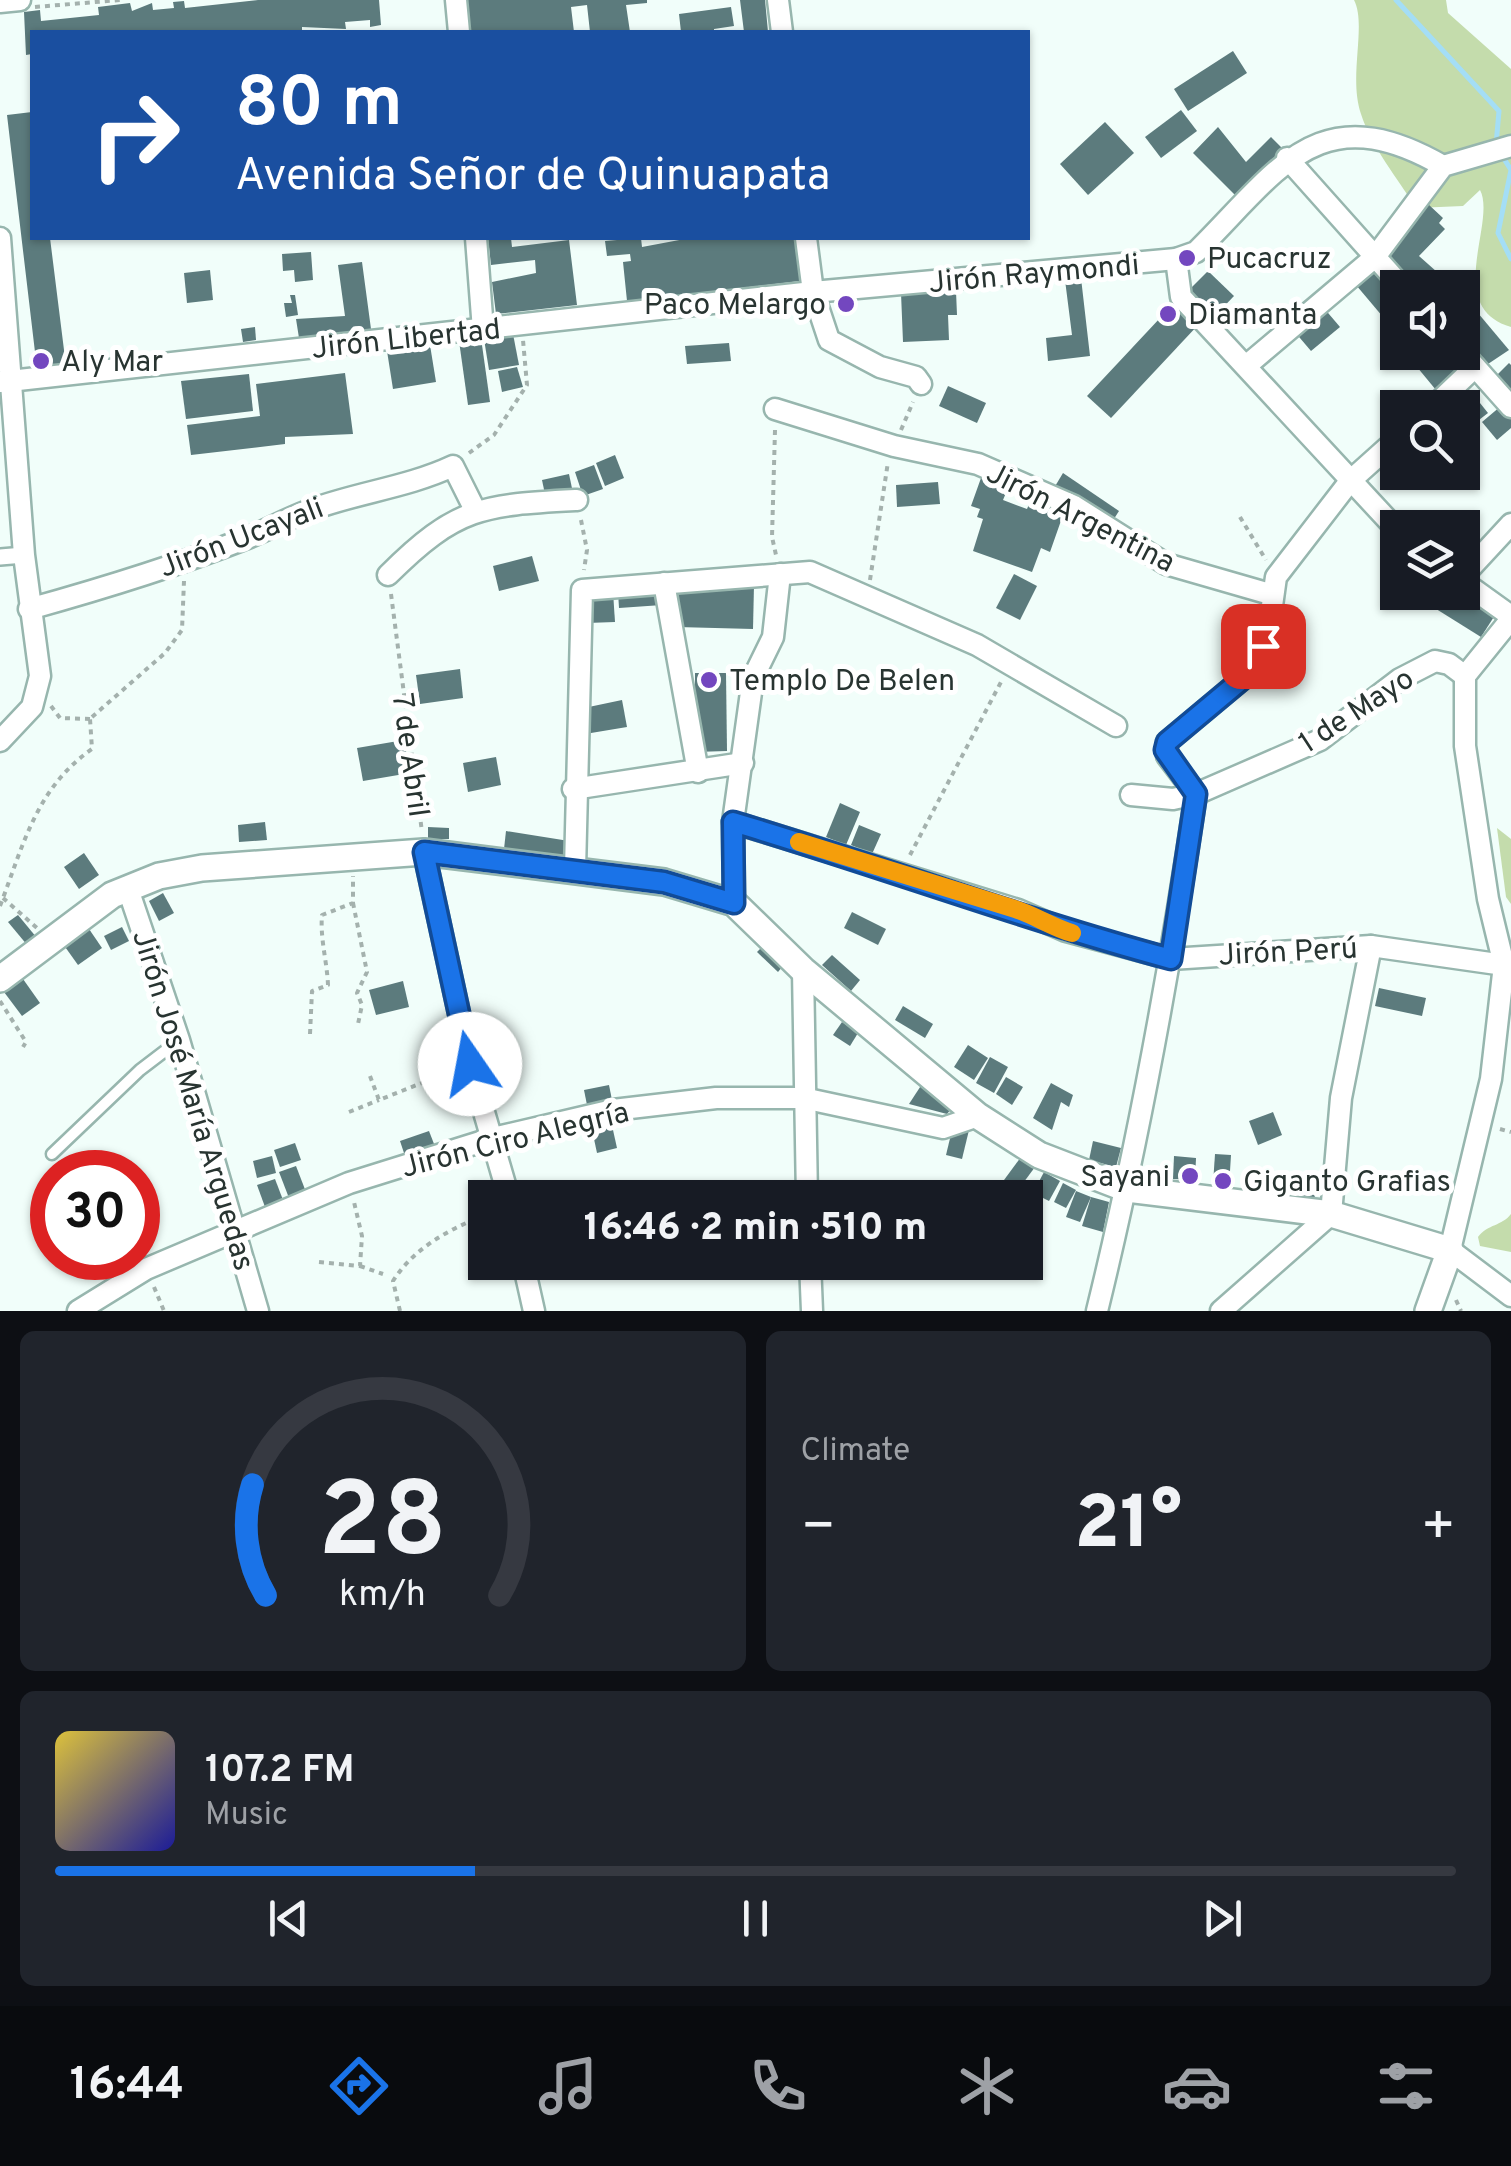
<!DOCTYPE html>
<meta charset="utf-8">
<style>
:root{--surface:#171b24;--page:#20242c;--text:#f1f3f6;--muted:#9ea1a6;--line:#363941;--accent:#1a73e8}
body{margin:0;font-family:Overpass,sans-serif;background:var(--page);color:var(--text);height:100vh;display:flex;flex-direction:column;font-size:38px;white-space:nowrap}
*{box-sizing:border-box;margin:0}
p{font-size:32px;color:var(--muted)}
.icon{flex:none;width:55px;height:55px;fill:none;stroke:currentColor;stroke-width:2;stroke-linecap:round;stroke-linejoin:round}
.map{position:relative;height:1311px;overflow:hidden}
.details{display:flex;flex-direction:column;gap:20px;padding:20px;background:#0d0f14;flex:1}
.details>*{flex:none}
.banner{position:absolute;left:30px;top:30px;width:1000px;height:210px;border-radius:0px;box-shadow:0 2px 8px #0004;background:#1a4fa0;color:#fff;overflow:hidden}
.buttons{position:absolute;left:1380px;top:270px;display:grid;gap:20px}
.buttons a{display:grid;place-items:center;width:100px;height:100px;border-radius:0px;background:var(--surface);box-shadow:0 2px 8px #0004;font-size:50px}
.speed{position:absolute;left:30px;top:1150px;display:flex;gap:20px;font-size:50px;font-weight:700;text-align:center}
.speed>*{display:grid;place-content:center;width:130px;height:130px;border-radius:50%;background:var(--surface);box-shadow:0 2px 8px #0004;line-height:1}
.speed .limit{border:15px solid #d22;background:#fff;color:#111}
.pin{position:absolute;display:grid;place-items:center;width:85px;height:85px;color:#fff;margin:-42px;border-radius:20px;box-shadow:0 5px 15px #0006}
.me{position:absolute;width:110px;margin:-55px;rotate:348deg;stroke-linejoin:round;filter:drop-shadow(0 0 8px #0008)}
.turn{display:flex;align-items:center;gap:35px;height:210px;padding:0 40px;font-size:45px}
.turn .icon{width:130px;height:130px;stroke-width:2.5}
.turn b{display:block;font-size:70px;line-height:85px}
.big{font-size:75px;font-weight:800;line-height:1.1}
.details .card{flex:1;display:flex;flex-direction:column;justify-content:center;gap:15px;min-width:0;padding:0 35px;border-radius:15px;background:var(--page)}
.details .dial{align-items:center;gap:0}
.dial svg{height:260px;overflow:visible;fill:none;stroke:var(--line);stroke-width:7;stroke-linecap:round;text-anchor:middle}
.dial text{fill:var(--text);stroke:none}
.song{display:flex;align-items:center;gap:30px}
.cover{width:120px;height:120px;border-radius:15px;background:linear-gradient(135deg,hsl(50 70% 55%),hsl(240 70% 35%))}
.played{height:10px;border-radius:5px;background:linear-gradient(90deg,var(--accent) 30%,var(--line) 30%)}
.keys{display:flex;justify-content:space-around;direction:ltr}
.heat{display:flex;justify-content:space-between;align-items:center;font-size:55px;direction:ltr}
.details .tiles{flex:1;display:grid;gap:20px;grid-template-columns:1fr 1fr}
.card:last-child{grid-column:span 2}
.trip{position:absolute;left:468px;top:1180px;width:575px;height:100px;border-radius:0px;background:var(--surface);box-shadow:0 2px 8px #0004;font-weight:800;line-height:100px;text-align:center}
.menu{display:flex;height:160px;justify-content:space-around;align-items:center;background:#090b0e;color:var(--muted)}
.menu .icon{width:70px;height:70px}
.menu .on{color:var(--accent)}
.menu b{font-size:45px;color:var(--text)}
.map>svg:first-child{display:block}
</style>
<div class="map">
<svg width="1511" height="1311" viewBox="0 0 1511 1311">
<rect width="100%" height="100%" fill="#f1fefa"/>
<!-- green -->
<g fill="#c4dcac">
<path d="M1354 0H1446L1448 13 1511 69V327C1443 307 1497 222 1480 190L1463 206 1416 208C1398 179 1371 146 1361 114 1348 77 1367 25 1354 0Z"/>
<path d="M1497 828 1511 839V904L1506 897Z"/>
<path d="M1511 1214V1252L1480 1246 1478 1237C1488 1224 1502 1226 1511 1214Z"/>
</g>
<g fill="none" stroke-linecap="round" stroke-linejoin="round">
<!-- stream -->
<g stroke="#a4def6" stroke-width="5">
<path d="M1396 0 1499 111 1496 145"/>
<path d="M1501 154 1511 170 1498 233 1511 259"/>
</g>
</g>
<!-- building -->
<g fill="#5c7b7d">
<path d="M258 0H379L381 25 370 27V20L345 22 346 29 302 27V32H32V54L26 55 24 12 40 10 41 21 99 15 98 7 130 3 132 11 152 3 153 10 174 8 173 2 184 1 185 8Z"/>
<path d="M462 0H647V3L626 5 630 32H590L587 5 571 7 574 32H466Z"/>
<path d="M740 0H765L768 32H744Z"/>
<path d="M731 7 734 26 714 29V32H681L679 14Z"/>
<path d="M1233 51 1247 73 1188 111 1174 89Z"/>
<path d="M1181 110 1197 131 1161 158 1145 137Z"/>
<path d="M32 112V238H50L66 366 37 369 7 115Z"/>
<path d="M1105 122 1134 153 1088 195 1060 164Z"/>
<path d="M1218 127 1246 162 1271 137 1283 149 1236 196 1193 153Z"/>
<path d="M1428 204 1443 218 1439 223 1445 229 1419 256 1455 288H1413L1383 252Z"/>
<path d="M488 238H511L512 247 569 240 577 305 496 314 492 282 536 273 535 260 491 265Z"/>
<path d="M641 238 642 247 690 238H795L800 281 627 301 623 262 631 261 630 254 607 256 605 241Z"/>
<path d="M311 252 313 280 295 282 294 270 283 271 282 254Z"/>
<path d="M362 262 371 329 299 338 296 319 345 316 338 265Z"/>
<path d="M1376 268 1398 292V304L1383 317 1356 285Z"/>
<path d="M210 270 213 300 187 303 184 273Z"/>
<path d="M1208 271 1234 296 1213 318 1187 292Z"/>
<path d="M1081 278 1090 356 1048 361 1046 338 1072 335 1065 280Z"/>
<path d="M956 291 957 315H948L949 340 903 342 901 293Z"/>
<path d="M1462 294 1509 350 1485 366 1462 343Z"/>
<path d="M290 295H295L298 315 286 317 284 303H292Z"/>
<path d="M1176 301 1199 324 1111 418 1087 396Z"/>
<path d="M1323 307 1340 327 1311 351 1294 331Z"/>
<path d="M255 327 256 340 243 342 241 329Z"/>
<path d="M513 334 519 365 489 370 484 339Z"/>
<path d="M481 338 490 402 468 405 459 341Z"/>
<path d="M729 343 731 361 687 364 685 346Z"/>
<path d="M430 345 436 382 393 389 387 351Z"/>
<path d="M1434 352H1455L1465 365 1436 390 1417 367Z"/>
<path d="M1509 363 1511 365V399L1493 379Z"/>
<path d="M517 367 523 387 502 392 498 371Z"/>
<path d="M345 373 353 434 285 437V444L191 455 187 425 260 416 256 384Z"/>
<path d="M249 374 253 411 186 419 181 381Z"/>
<path d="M948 386 986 403 977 423 939 406Z"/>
<path d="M1472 393 1488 413 1462 433V408H1453Z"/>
<path d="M1501 406 1511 418V428L1497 440 1482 422Z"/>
<path d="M615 455 624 478 605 486 596 463Z"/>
<path d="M594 465 603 489 583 496 575 472Z"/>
<path d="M1063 473 1119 511 1110 525 1054 488Z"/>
<path d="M569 474 573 493 546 499 542 480Z"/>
<path d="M981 478 1008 488 1003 500 1027 509 1032 497 1047 502 1045 509 1063 515 1050 552 1041 548 1032 572 973 551 983 519 977 517 980 509 971 506Z"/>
<path d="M938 482 940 504 897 507 896 485Z"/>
<path d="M532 556 539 581 499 591 493 566Z"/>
<path d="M1014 574 1037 586 1020 620 996 608Z"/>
<path d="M679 582 754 585 753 629 677 627Z"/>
<path d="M661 588 662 605 619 608 618 591Z"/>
<path d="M613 592 615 622 587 623 586 593Z"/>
<path d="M1431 592H1462L1497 612 1481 637 1425 602Z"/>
<path d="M460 669 463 698 420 704 416 675Z"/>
<path d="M695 673H726L727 751 695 752Z"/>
<path d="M622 700 627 727 585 734 584 708Z"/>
<path d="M404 740 410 773 363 781 357 748Z"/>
<path d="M496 757 501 785 468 792 463 763Z"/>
<path d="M840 803 860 812 846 845 826 837Z"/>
<path d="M265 822 267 840 239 842 238 825Z"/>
<path d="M859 825 881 834 872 854 851 845Z"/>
<path d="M428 827 449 828V839H428Z"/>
<path d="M506 831 569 841 566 859 504 849Z"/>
<path d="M84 853 99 875 79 889 64 867Z"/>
<path d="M163 893 174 913 159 921 149 901Z"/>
<path d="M852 912 886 929 878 945 844 928Z"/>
<path d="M18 915 37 938 28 946 8 922Z"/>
<path d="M87 926 102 948 78 965 63 944Z"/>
<path d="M122 927 129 941 111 950 104 936Z"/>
<path d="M767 942 787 961 778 972 757 952Z"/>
<path d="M832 955 860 980 851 991 822 965Z"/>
<path d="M23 979 40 1003 22 1016 4 992Z"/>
<path d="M403 981 409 1007 376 1015 369 990Z"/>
<path d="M1379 988 1426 998 1422 1016 1375 1006Z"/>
<path d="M903 1006 933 1024 925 1038 895 1020Z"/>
<path d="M842 1022 858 1033 850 1046 833 1035Z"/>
<path d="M968 1045 988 1058 974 1080 954 1067Z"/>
<path d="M990 1057 1008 1067 994 1093 976 1083Z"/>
<path d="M1006 1077 1023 1087 1012 1105 996 1094Z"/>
<path d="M924 1081 956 1103 947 1114 909 1104Z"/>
<path d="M1051 1083 1073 1095 1069 1107 1061 1102 1052 1130 1033 1118Z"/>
<path d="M609 1085 613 1105 588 1110 584 1090Z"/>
<path d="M1273 1112 1282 1135 1258 1145 1249 1121Z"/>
<path d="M611 1121 617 1148 597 1153 591 1125Z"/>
<path d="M953 1126 969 1130 962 1159 946 1155Z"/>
<path d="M429 1131 436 1149 406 1159 400 1141Z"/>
<path d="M1093 1141 1121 1148 1116 1167 1089 1160Z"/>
<path d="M295 1143 301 1160 280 1167 274 1150Z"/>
<path d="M1215 1154 1231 1155 1229 1186 1213 1184Z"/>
<path d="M272 1156 276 1173 257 1178 253 1161Z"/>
<path d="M1174 1156 1196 1158 1195 1180 1173 1179Z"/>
<path d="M1021 1157 1035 1167 1018 1190 1004 1180Z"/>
<path d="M296 1166 306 1192 289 1198 279 1172Z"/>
<path d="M1044 1172 1060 1181 1049 1201 1033 1193Z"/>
<path d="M275 1179 283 1200 265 1207 257 1185Z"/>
<path d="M1063 1183 1076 1190 1066 1208 1054 1202Z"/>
<path d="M1313 1185 1316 1205 1289 1203V1195H1303L1302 1187Z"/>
<path d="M1076 1191 1091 1197 1080 1222 1066 1217Z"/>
<path d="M1091 1197 1109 1202 1103 1232 1082 1226Z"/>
<path d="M532 1262H575V1264L534 1273Z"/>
</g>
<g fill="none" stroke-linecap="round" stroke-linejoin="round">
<!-- service casing -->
<g stroke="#97b6ae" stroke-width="15">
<g id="service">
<path d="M1396 329 1398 328"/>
<path d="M52 1154 140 1070 178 1041"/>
</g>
</g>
<!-- pedestrian casing -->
<g stroke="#97b6ae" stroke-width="20">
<path id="pedestrian" d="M0 557 24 555"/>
</g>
<!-- minor casing -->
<g stroke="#97b6ae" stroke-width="25">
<g id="minor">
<path d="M456 0 459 32"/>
<path d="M778 0 782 32"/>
<path d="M0 2 20 0"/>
<path d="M1287 158 1403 288"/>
<path d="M0 238 24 555 40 676 32 707 0 741"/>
<path d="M476 238 483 330"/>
<path d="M806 238 813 292 829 340 880 367 916 377 921 384"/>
<path d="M1176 259 1181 297 1398 531"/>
<path d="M1462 352 1511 407"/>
<path d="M1246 366 1375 257 1443 166 1511 146"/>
<path d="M0 382 813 292 1176 259 1196 252C1279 170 1318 94 1443 166"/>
<path d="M1432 408 1475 367"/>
<path d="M775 409 894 446 978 464 1074 506 1166 564 1270 594"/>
<path d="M388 575C457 506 483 505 577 500"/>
<path d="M1462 577 1511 524"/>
<path d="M1462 581 1511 616"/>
<path d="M664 583 698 772"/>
<path d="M29 609C101 589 173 567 242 540 267 531 289 517 313 509 360 492 408 487 453 466L475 510"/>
<path d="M1511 619 1465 676V746L1488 899 1504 965 1491 1079 1450 1250 1511 1296"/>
<path d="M573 789 743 763"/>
<path d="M1131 795 1173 799 1196 794 1320 740 1400 679 1435 661 1449 664 1465 676"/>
<path d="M733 822 1018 910 1066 931 1171 959 1371 946 1504 965"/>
<path d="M424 852 470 1064 509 1198"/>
<path d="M575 870 582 590 810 572 977 645 1116 726"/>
<path d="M128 889 179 1040 258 1311"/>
<path d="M734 903 733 822 753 678 773 637 780 574"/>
<path d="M803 970 807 1198"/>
<path d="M523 1262 534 1311"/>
<path d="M810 1262 812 1311"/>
<path d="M78 1311 146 1269 349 1183 493 1138 613 1110 716 1098H803L943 1128 978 1116"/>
<path d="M1097 1311C1139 1140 1170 968 1196 794L1167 756V742L1252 671 1271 613 1276 577 1350 481 1398 438"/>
<path d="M1221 1311 1331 1214 1341 1098 1371 946"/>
</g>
</g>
<!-- tertiary casing -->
<g stroke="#97b6ae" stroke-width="30">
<path id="tertiary" d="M0 979 112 895 159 876 202 868 424 852 664 882 734 903 803 970 978 1116 1039 1155 1127 1189 1331 1214 1450 1250 1428 1311"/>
</g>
<!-- path -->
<g stroke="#a4b1ad" stroke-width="4" stroke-dasharray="5 5" stroke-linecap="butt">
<path d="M35 7 120 0"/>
<path d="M775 430 772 537 776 555"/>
<path d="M901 430 913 402"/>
<path d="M469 453 494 435 527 385 523 340"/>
<path d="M1240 517 1266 560"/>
<path d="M581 520 587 550 584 570"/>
<path d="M870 580 888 462"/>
<path d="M391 594 422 832"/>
<path d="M51 706 60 718 90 719"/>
<path d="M92 717 165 653 182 630 184 581"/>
<path d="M910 855 1001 682"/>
<path d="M3 898 37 928"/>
<path d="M353 903 367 972 357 993 362 1005 358 1024"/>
<path d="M0 906C23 846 36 788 92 749L90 719"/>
<path d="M0 1001 26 1042 23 1047"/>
<path d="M310 1034 312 991 328 985C327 961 320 939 322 915L353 903V876"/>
<path d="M370 1076 379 1100 452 1071"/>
<path d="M349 1112 379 1100"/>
<path d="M1500 1129 1511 1132"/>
<path d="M319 1262 360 1266 362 1236 354 1202"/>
<path d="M360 1266 383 1274"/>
<path d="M154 1287 164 1311"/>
<path d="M1456 1300 1461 1311"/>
<path d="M400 1311 393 1281C415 1247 448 1230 485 1215"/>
</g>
<!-- service -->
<use href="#service" stroke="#fff" stroke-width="10"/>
<!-- pedestrian -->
<use href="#pedestrian" stroke="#fff" stroke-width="15"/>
<!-- minor -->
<use href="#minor" stroke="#fff" stroke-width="20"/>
<!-- tertiary -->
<use href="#tertiary" stroke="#fff" stroke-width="25"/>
</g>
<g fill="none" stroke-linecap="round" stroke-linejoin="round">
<!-- route casing -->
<g stroke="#114b97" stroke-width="25">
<path id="route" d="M470 1064 424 852 664 882 734 903 733 822C880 866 1023 919 1171 959L1196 794 1165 750 1167 742 1252 671 1263 646"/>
</g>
<!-- route -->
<use href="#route" stroke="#1a73e8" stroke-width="18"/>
<!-- slow -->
<path stroke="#f59e0b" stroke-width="18" d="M799 842C872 864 943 887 1015 909 1034 915 1052 927 1072 933"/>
</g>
<!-- markers -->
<g fill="#7347bf" stroke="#fff" stroke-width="4">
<circle cx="1187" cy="258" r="10"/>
<circle cx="846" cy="304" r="10"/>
<circle cx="1168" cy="314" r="10"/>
<circle cx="41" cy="361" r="10"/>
<circle cx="709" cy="680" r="10"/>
<circle cx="1190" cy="1176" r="10"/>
<circle cx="1223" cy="1181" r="10"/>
</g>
<g text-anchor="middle" stroke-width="10" stroke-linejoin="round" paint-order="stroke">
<!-- poi labels -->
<g font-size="30" fill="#283431" stroke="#fff" text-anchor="start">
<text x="1207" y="268">Pucacruz</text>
<text x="826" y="314" text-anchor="end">Paco Melargo</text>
<text x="1188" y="324">Diamanta</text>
<text x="61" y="371">Aly Mar</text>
<text x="729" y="690">Templo De Belen</text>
<text x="1170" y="1186" text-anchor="end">Sayani</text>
<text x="1243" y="1191">Giganto Grafias</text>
</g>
<!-- street labels -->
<g font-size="30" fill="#283431" stroke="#fff">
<text transform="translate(1034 273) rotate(-5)" y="10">Jirón Raymondi</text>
<text transform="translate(406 338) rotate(-6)" y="10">Jirón Libertad</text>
<text transform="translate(1081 517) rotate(27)" y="10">Jirón Argentina</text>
<text transform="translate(241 537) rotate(-21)" y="10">Jirón Ucayali</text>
<text transform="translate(1356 710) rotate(-33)" y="10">1 de Mayo</text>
<text transform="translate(411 755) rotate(82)" y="10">7 de Abril</text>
<text transform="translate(1288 951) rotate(-3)" y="10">Jirón Perú</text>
<text transform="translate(194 1100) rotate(73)" y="10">Jirón José María Arguedas</text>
<text transform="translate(515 1139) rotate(-14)" y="10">Jirón Ciro Alegría</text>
</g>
</g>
</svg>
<div class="buttons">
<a><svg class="icon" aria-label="sound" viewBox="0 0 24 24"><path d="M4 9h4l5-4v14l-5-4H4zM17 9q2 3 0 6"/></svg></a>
<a><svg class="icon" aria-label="search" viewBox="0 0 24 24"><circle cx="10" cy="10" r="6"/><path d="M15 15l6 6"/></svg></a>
<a><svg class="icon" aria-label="layers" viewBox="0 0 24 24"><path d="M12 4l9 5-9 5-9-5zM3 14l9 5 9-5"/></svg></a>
</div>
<div class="speed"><div class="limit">30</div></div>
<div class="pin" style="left:1263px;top:646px;background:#d93025"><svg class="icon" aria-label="arrive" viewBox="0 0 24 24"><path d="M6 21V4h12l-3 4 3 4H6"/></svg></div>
<svg class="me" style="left:470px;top:1064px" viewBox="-20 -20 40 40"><circle r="19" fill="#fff"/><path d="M0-13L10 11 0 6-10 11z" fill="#1a73e8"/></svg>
<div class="trip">16:46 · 2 min · 510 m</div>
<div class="banner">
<div class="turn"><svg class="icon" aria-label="right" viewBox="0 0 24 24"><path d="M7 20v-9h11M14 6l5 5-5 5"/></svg><div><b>80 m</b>Avenida Señor de Quinuapata</div></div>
</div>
</div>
<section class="details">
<div class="tiles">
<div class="card dial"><svg viewBox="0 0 100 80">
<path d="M14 69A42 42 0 1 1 86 69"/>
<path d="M14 69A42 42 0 0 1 10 35" stroke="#1a73e8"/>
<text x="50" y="56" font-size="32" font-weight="700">28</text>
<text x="50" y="72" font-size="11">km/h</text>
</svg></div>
<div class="card"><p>Climate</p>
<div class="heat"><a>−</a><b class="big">21°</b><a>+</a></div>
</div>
<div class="card">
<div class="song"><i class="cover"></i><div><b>107.2 FM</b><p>Music</p></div></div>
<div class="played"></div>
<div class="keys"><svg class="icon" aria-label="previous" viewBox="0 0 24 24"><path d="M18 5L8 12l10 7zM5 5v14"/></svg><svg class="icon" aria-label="pause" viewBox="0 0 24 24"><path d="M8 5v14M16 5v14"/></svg><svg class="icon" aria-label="next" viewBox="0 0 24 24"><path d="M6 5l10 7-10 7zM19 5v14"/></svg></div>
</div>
</div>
</section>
<nav class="menu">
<b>16:44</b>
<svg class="icon on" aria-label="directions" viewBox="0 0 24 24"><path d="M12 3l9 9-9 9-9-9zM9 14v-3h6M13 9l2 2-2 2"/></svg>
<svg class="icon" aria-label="music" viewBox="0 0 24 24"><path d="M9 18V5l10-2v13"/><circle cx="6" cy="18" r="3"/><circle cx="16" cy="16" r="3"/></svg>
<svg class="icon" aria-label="phone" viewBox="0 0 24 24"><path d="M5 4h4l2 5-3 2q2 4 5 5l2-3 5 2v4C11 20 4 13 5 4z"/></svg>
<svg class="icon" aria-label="climate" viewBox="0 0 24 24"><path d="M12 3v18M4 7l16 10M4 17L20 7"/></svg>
<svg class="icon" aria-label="car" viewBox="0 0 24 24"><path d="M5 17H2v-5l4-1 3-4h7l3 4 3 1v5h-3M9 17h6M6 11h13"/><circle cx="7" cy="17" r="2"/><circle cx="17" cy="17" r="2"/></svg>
<svg class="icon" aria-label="filters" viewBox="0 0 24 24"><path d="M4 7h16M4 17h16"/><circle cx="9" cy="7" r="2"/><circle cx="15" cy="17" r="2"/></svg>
</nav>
